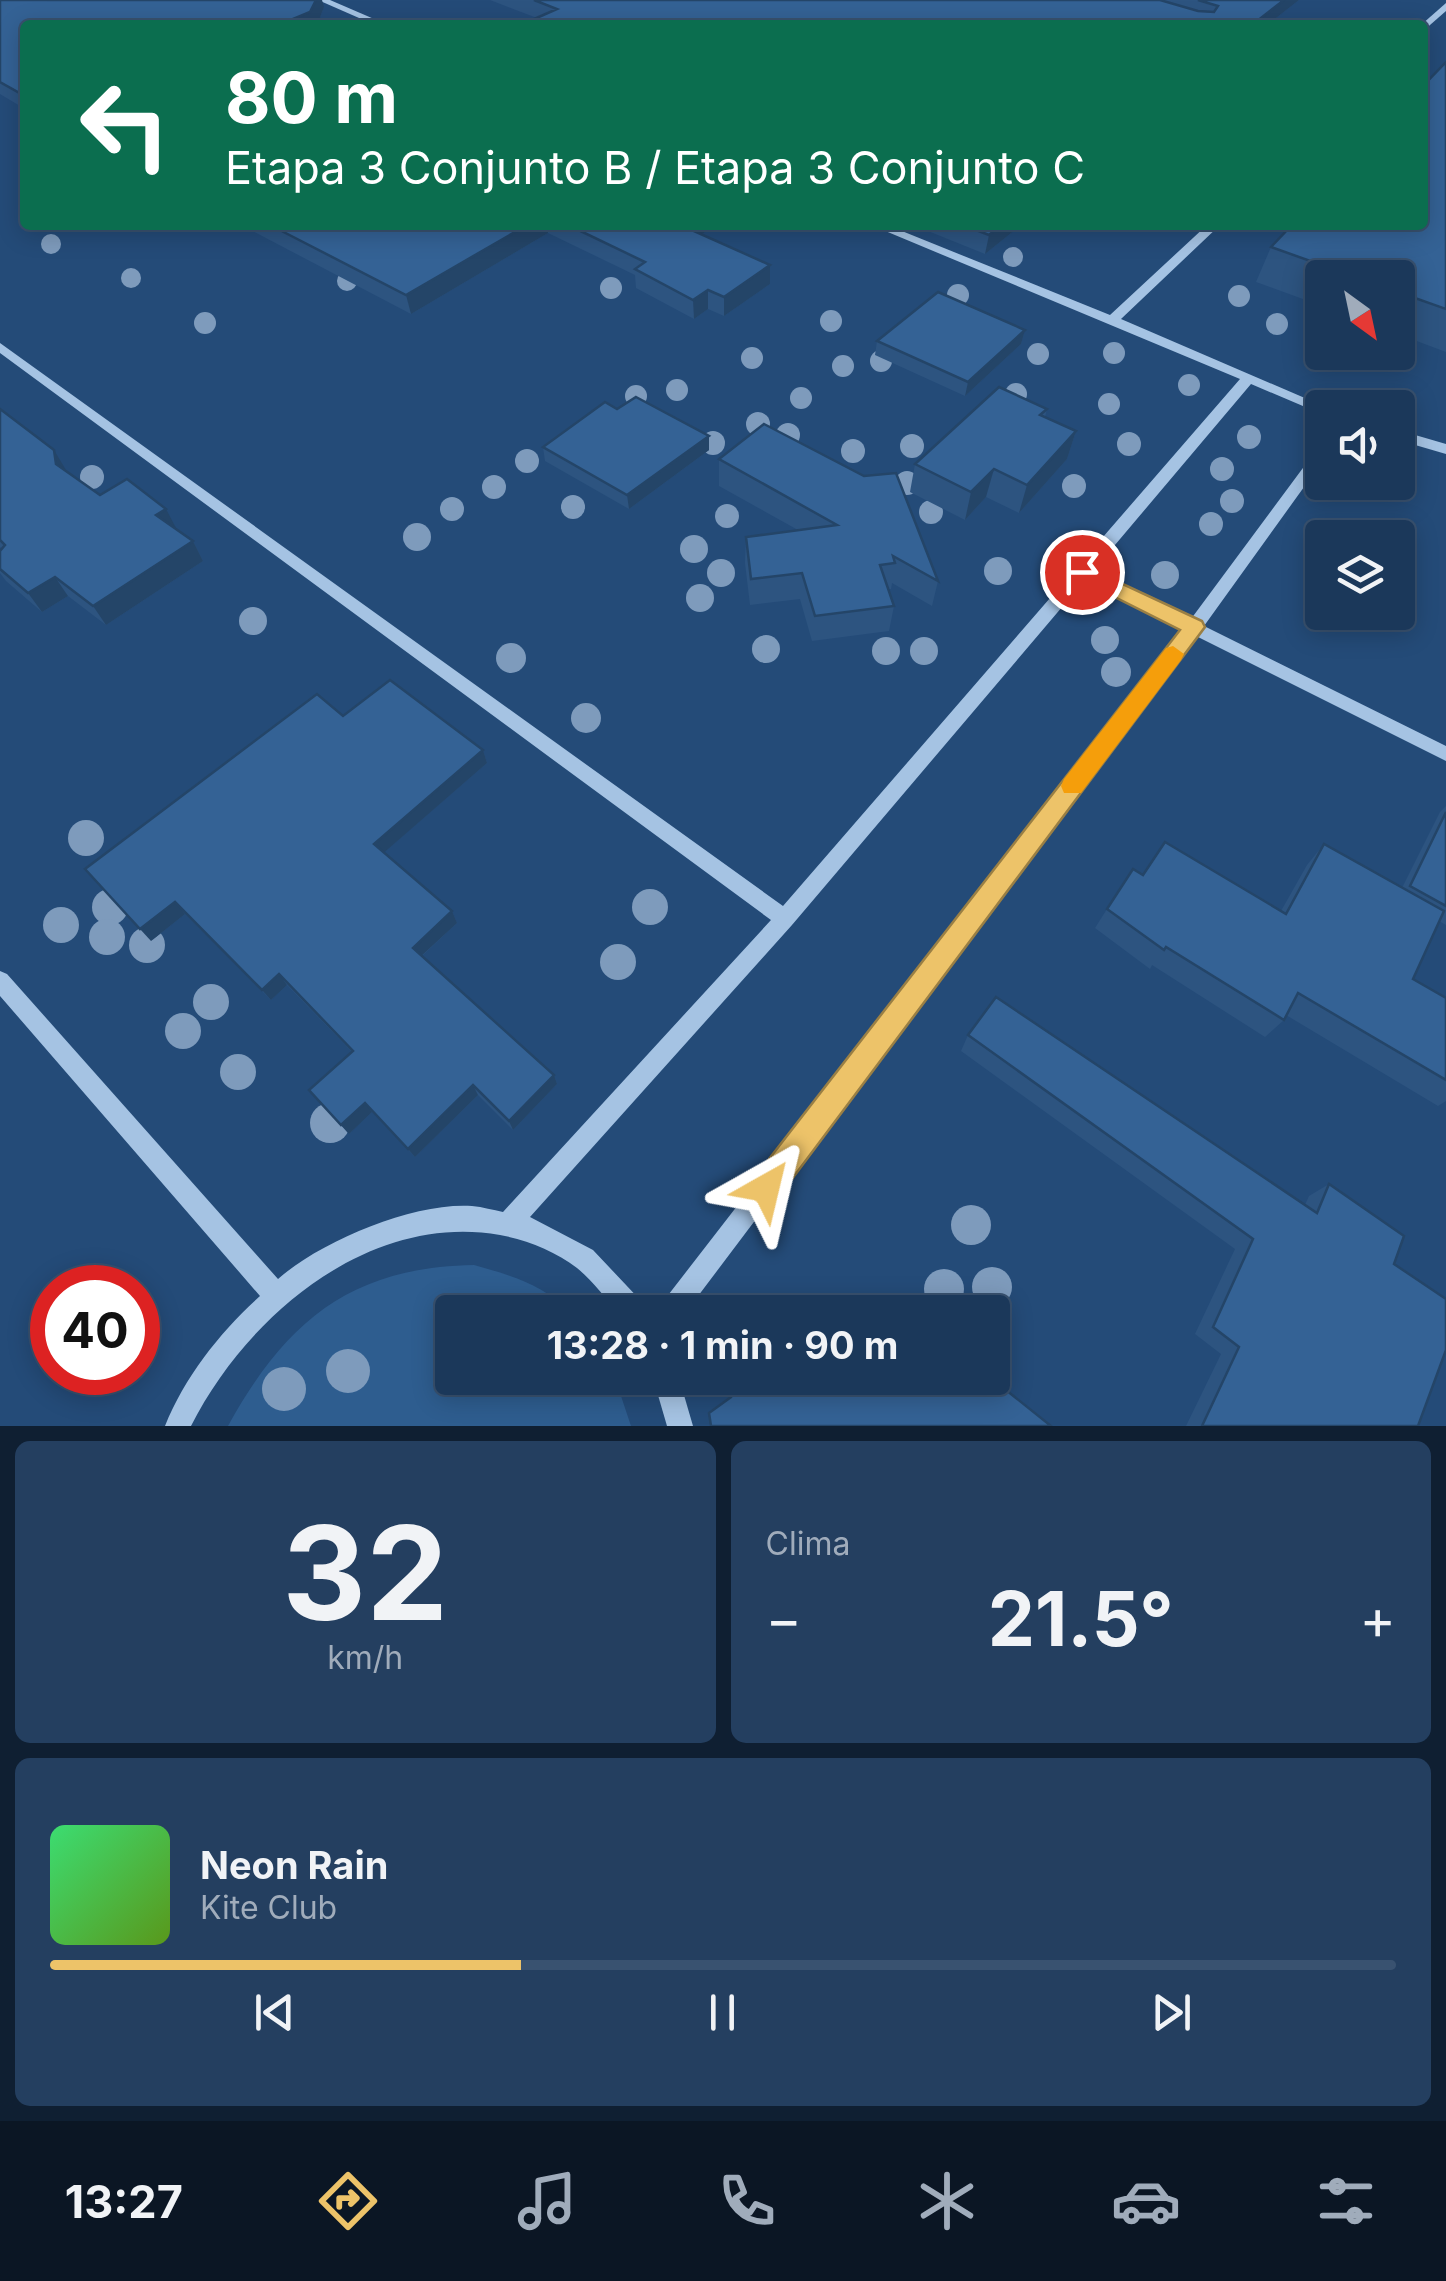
<!DOCTYPE html>
<html lang="pt">
<meta charset="utf-8">
<style>
:root{--surface:#1b385a;--page:#243f60;--text:#f1f3f6;--muted:#a0acbb;--line:#395270;--accent:#edc369}
body{margin:0;font-family:Inter,sans-serif;background:var(--page);color:var(--text);height:100vh;display:flex;flex-direction:column;font-size:38px;white-space:nowrap}
*{box-sizing:border-box;margin:0}
p{font-size:32px;color:var(--muted)}
.icon{flex:none;width:55px;height:55px;fill:none;stroke:currentColor;stroke-width:2;stroke-linecap:round;stroke-linejoin:round}
.map{position:relative;height:1426px;overflow:hidden}
.sheet{display:flex;flex-direction:column;gap:15px;padding:15px;background:#0f1f32;flex:1}
.sheet>*{flex:none}
.guide{position:absolute;left:20px;top:20px;width:1408px;height:210px;border-radius:10px;box-shadow:0 5px 25px #0003,0 0 0 2px var(--line);background:#0b6e4f;color:#fff;overflow:hidden}
.needle{width:65px;rotate:147deg}
.controls{position:absolute;left:1305px;top:260px;display:grid;gap:20px}
.controls a{display:grid;place-items:center;width:110px;height:110px;border-radius:10px;background:var(--surface);box-shadow:0 5px 25px #0003,0 0 0 2px var(--line);font-size:50px}
.speed{position:absolute;left:30px;top:1265px;display:flex;gap:20px;font-size:50px;font-weight:700;text-align:center}
.speed>*{display:grid;place-content:center;width:130px;height:130px;border-radius:50%;background:var(--surface);box-shadow:0 5px 25px #0003,0 0 0 2px var(--line);line-height:1}
.speed .limit{border:15px solid #d22;background:#fff;color:#111}
.pin{position:absolute;display:grid;place-items:center;width:85px;height:85px;color:#fff;margin:-42px;border:5px solid #fff;border-radius:50%;box-shadow:0 2px 10px #0007}
.me{position:absolute;width:110px;margin:-55px;rotate:37deg;stroke-linejoin:round;filter:drop-shadow(0 0 8px #0008)}
.turn{display:flex;align-items:center;gap:35px;height:210px;padding:0 40px;font-size:45px}
.turn .icon{width:130px;height:130px;stroke-width:2.5}
.turn b{display:block;font-size:70px;line-height:85px}
.big{font-size:75px;font-weight:700;line-height:1.1}
.sheet .card{flex:1;display:flex;flex-direction:column;justify-content:center;gap:15px;min-width:0;padding:0 35px;border-radius:15px;background:var(--page)}
.sheet .dial{align-items:center;gap:0}
.dial b{font-size:130px;line-height:1}
.song{display:flex;align-items:center;gap:30px}
.cover{width:120px;height:120px;border-radius:15px;background:linear-gradient(135deg,hsl(140 70% 55%),hsl(90 70% 35%))}
.played{height:10px;border-radius:5px;background:linear-gradient(90deg,var(--accent) 35%,var(--line) 35%)}
.keys{display:flex;justify-content:space-around;direction:ltr}
.heat{display:flex;justify-content:space-between;align-items:center;font-size:55px;direction:ltr}
.sheet .tiles{flex:1;display:grid;gap:15px;grid-template-columns:1fr 1fr}
.card:last-child{grid-column:span 2}
.trip{position:absolute;left:435px;top:1295px;width:575px;height:100px;border-radius:10px;background:var(--surface);box-shadow:0 5px 25px #0003,0 0 0 2px var(--line);font-weight:700;line-height:100px;text-align:center}
.tab-bar{display:flex;height:160px;justify-content:space-around;align-items:center;background:#0b1624;color:var(--muted)}
.tab-bar .icon{width:70px;height:70px}
.tab-bar .current{color:var(--accent)}
.tab-bar b{font-size:45px;color:var(--text)}
.map>svg:first-child{display:block}
</style>
<div class="map">
<svg width="1446" height="1426" viewBox="0 0 1446 1426">
<rect width="100%" height="100%" fill="#244b78"/>
<!-- green -->
<path fill="#2e5d8f" d="M474 1265C510 1275 544 1285 570 1312H452V1378H615L631 1426H228C286 1321 351 1267 474 1265Z"/>
<g fill="none" stroke-linecap="round" stroke-linejoin="round">
<!-- minor -->
<g fill="#a5c3e3" fill-rule="evenodd">
<path d="M318 0H330L388 25H375Z"/>
<path d="M1446 3V11L1422 32 1421 25Z"/>
<path d="M871 225H887L1110 315 1207 225H1220L1121 319 1328 408H1322V413L1317 412 1251 384 1093 571 1191 619 1317 449 1322 447V462L1204 626 1446 746V761L1196 636 686 1312H659L662 1303 1183 630 1085 580 792 925 530 1217 593 1250 643 1303 646 1312H618C605 1298 592 1280 577 1268 555 1251 527 1240 500 1235 370 1212 247 1315 191 1426H165C185 1376 221 1331 260 1296L0 996V971L7 974 278 1279C321 1241 414 1202 472 1206 483 1207 493 1210 503 1212L771 920 0 353V343L783 906 1240 379Z"/>
<path d="M1398 430 1446 444V454L1398 440Z"/>
<path d="M653 1378H679L693 1426H667Z"/>
</g>
</g>
<!-- trees -->
<g fill="#7e9bbc">
<circle cx="51" cy="244" r="10"/>
<circle cx="1013" cy="257" r="10"/>
<circle cx="131" cy="278" r="10"/>
<circle cx="347" cy="281" r="10"/>
<circle cx="611" cy="288" r="11"/>
<circle cx="958" cy="295" r="11"/>
<circle cx="1239" cy="296" r="11"/>
<circle cx="831" cy="321" r="11"/>
<circle cx="205" cy="323" r="11"/>
<circle cx="1277" cy="324" r="11"/>
<circle cx="1114" cy="353" r="11"/>
<circle cx="1038" cy="354" r="11"/>
<circle cx="752" cy="358" r="11"/>
<circle cx="881" cy="361" r="11"/>
<circle cx="843" cy="366" r="11"/>
<circle cx="1189" cy="385" r="11"/>
<circle cx="677" cy="390" r="11"/>
<circle cx="1016" cy="394" r="11"/>
<circle cx="636" cy="396" r="11"/>
<circle cx="801" cy="398" r="11"/>
<circle cx="1109" cy="404" r="11"/>
<circle cx="758" cy="424" r="12"/>
<circle cx="788" cy="435" r="12"/>
<circle cx="1249" cy="437" r="12"/>
<circle cx="713" cy="443" r="12"/>
<circle cx="1129" cy="444" r="12"/>
<circle cx="912" cy="446" r="12"/>
<circle cx="853" cy="451" r="12"/>
<circle cx="527" cy="461" r="12"/>
<circle cx="1222" cy="469" r="12"/>
<circle cx="92" cy="477" r="12"/>
<circle cx="907" cy="483" r="12"/>
<circle cx="1074" cy="486" r="12"/>
<circle cx="494" cy="487" r="12"/>
<circle cx="1232" cy="501" r="12"/>
<circle cx="573" cy="507" r="12"/>
<circle cx="452" cy="509" r="12"/>
<circle cx="931" cy="512" r="12"/>
<circle cx="727" cy="516" r="12"/>
<circle cx="1211" cy="524" r="12"/>
<circle cx="417" cy="537" r="14"/>
<circle cx="694" cy="549" r="14"/>
<circle cx="998" cy="571" r="14"/>
<circle cx="721" cy="573" r="14"/>
<circle cx="1165" cy="575" r="14"/>
<circle cx="700" cy="598" r="14"/>
<circle cx="253" cy="621" r="14"/>
<circle cx="1105" cy="640" r="14"/>
<circle cx="766" cy="649" r="14"/>
<circle cx="886" cy="651" r="14"/>
<circle cx="924" cy="651" r="14"/>
<circle cx="511" cy="658" r="15"/>
<circle cx="1116" cy="672" r="15"/>
<circle cx="586" cy="718" r="15"/>
<circle cx="86" cy="838" r="18"/>
<circle cx="110" cy="907" r="18"/>
<circle cx="650" cy="907" r="18"/>
<circle cx="61" cy="925" r="18"/>
<circle cx="107" cy="937" r="18"/>
<circle cx="147" cy="945" r="18"/>
<circle cx="618" cy="962" r="18"/>
<circle cx="211" cy="1002" r="18"/>
<circle cx="183" cy="1031" r="18"/>
<circle cx="238" cy="1072" r="18"/>
<circle cx="330" cy="1123" r="20"/>
<circle cx="971" cy="1225" r="20"/>
<circle cx="992" cy="1287" r="20"/>
<circle cx="944" cy="1289" r="20"/>
<circle cx="348" cy="1371" r="22"/>
<circle cx="284" cy="1389" r="22"/>
</g>
<!-- wall -->
<g fill="#2d5480">
<path d="M0 0 324 7 317 25H25V109L0 94Z"/>
<path d="M490 0H1299L1267 25H525V23L537 18Z"/>
<path d="M1446 62V352L1398 334V278H1322V306L1256 282 1271 247Z"/>
<path d="M161 225H188L173 232Z"/>
<path d="M241 225H716L702 234 770 265V284L724 316 708 309 694 319 636 288 635 275 548 233 411 314Z"/>
<path d="M913 225H1021L985 254Z"/>
<path d="M1025 330 1021 344 965 396 875 355 877 341Z"/>
<path d="M0 409 67 471 100 495 176 528 193 541 203 561 106 625 68 596 42 612 6 581 0 573V551L2 549 0 547Z"/>
<path d="M617 409 709 450 629 509 545 461 543 447Z"/>
<path d="M1047 409 1045 417 1076 431 1067 459 1019 513 986 497 965 520 910 492 915 464Z"/>
<path d="M719 459 938 581 932 606 892 583 891 589H888L894 606 889 631 812 641 800 599 750 605 745 563 746 537 798 530 719 486Z"/>
<path d="M343 716 483 750 487 763 384 852 452 911 457 923 422 956 554 1075 557 1084 513 1130 478 1095 415 1157 372 1112 349 1134 309 1090 352 1052 287 985 271 1000 185 914 151 941Z"/>
<path d="M1446 806V925L1439 921 1413 979 1446 998V1101L1438 1106 1286 1015 1284 1020 1265 1037 1152 965 1150 969 1095 928 1107 909 1143 875 1281 911 1307 865 1324 844 1402 888 1440 812Z"/>
<path d="M968 1035 1305 1205 1309 1196 1329 1184 1394 1264 1418 1426H1186L1221 1354 1195 1334 1235 1249 961 1051Z"/>
</g>
<!-- shaded-wall -->
<g fill="#244568">
<path d="M316 0H322L324 7 317 25H294L293 19Z"/>
<path d="M1284 0H1299L1267 25H1252Z"/>
<path d="M170 225H188L173 232Z"/>
<path d="M527 225H547L548 233 411 314 406 295Z"/>
<path d="M687 225H716L685 245V227Z"/>
<path d="M1001 225H1021L985 254 989 235Z"/>
<path d="M770 265V284L724 316V297Z"/>
<path d="M708 290V309L694 319 693 300Z"/>
<path d="M1025 330 1021 344 965 396 968 382Z"/>
<path d="M1076 431 1067 459 1019 513 1027 485Z"/>
<path d="M709 436V450L629 509 627 495Z"/>
<path d="M54 450 66 470 56 464Z"/>
<path d="M994 469 986 497 965 520 971 492Z"/>
<path d="M166 509 176 528 167 534 156 515Z"/>
<path d="M193 541 203 561 106 625 93 606Z"/>
<path d="M55 577 68 596 42 612 28 593Z"/>
<path d="M483 750 487 763 380 856 374 844Z"/>
<path d="M175 902 185 914 151 941 140 929Z"/>
<path d="M452 911 457 923 418 959 413 948Z"/>
<path d="M279 974 287 985 271 1000 262 990Z"/>
<path d="M554 1075 557 1084 513 1130 509 1121Z"/>
<path d="M473 1085 478 1095 415 1157 408 1149Z"/>
<path d="M365 1103 372 1112 349 1134 341 1125Z"/>
</g>
<!-- building -->
<g fill="#346295" stroke="#244568" stroke-width="2.5">
<path d="M0 0H316L310 12 293 19 308 25H25V96L0 82Z"/>
<path d="M534 0H1160L1198 11 1214 12 1218 6 1198 0H1284L1252 25H1244V21L1239 25H530L525 23 557 9Z"/>
<path d="M1446 62V309L1398 292V278H1358L1271 247 1292 225H1422V87Z"/>
<path d="M270 225H527L406 295Z"/>
<path d="M568 225H687L685 227 770 265 724 297 708 290 693 300 635 269 645 262Z"/>
<path d="M963 225H1001L989 235Z"/>
<path d="M938 292 1025 330 968 382 877 341Z"/>
<path d="M999 387 1047 409 1040 415 1076 431 1027 485 994 469 971 492 915 464Z"/>
<path d="M636 397 709 436 627 495 543 447 605 402 617 409Z"/>
<path d="M0 409 54 450 56 464 100 495 127 479 166 509 156 515 193 541 93 606 55 577 28 593 0 569V551L5 545 0 540Z"/>
<path d="M764 424 864 476 896 473 938 581 893 556 895 563 880 565 894 606 815 616 802 573 751 579 746 537 837 525 719 459Z"/>
<path d="M390 680 483 750 374 844 452 911 413 948 554 1075 509 1121 473 1085 408 1149 365 1103 341 1125 309 1090 353 1051 279 974 262 990 175 902 140 929 85 869 317 694 343 716Z"/>
<path d="M1446 812V906L1410 886Z"/>
<path d="M1165 842 1286 914 1324 844 1444 911 1413 979 1446 998V1080L1298 993 1284 1020 1166 947 1164 950 1107 909 1133 869 1143 875Z"/>
<path d="M996 997 1317 1213 1329 1184 1404 1236 1394 1264 1446 1299V1350L1418 1426H1202L1239 1347 1213 1327 1253 1239 968 1035Z"/>
<path d="M899 1303 910 1312H893Z"/>
<path d="M841 1306 849 1312H838Z"/>
<path d="M744 1378H991L1051 1426H711L709 1413 731 1397Z"/>
</g>
<!-- route -->
<path fill="#edc369" stroke="#9a7f44" stroke-width="2.5" d="M1082 565 1202 621 1205 627 777 1199 766 1203 755 1199 751 1188 755 1177 1180 630 1075 577 1072 572 1075 567Z"/>
<!-- slow -->
<path fill="#f59e0b" d="M1173 646 1184 654 1181 660 1081 793H1064L1061 786 1064 779 1166 648Z"/>
</svg>
<div class="controls">
<a><svg class="needle" viewBox="-14 -14 28 28"><path d="M0-13l5 13h-10z" fill="#e53935"/><path d="M0 13l5-13h-10z" fill="#a0acbb"/></svg></a>
<a><svg class="icon" aria-label="sound" viewBox="0 0 24 24"><path d="M4 9h4l5-4v14l-5-4H4zM17 9q2 3 0 6"/></svg></a>
<a><svg class="icon" aria-label="layers" viewBox="0 0 24 24"><path d="M12 4l9 5-9 5-9-5zM3 14l9 5 9-5"/></svg></a>
</div>
<div class="speed"><div class="limit">40</div></div>
<div class="pin" style="left:1082px;top:572px;background:#d93025"><svg class="icon" aria-label="arrive" viewBox="0 0 24 24"><path d="M6 21V4h12l-3 4 3 4H6"/></svg></div>
<svg class="me" style="left:766px;top:1188px" viewBox="-20 -20 40 40"><path d="M0-17L14 15 0 8-14 15z" fill="#edc369" stroke="#fff" stroke-width="4"/></svg>
<div class="trip">13:28 · 1 min · 90 m</div>
<div class="guide">
<div class="turn"><svg class="icon" aria-label="left" viewBox="0 0 24 24"><path d="M17 20v-9H6M10 6l-5 5 5 5"/></svg><div><b>80 m</b>Etapa 3 Conjunto B / Etapa 3 Conjunto C</div></div>
</div>
</div>
<section class="sheet">
<div class="tiles">
<div class="card dial"><b>32</b><p>km/h</p></div>
<div class="card"><p>Clima</p>
<div class="heat"><a>−</a><b class="big">21.5°</b><a>+</a></div>
</div>
<div class="card">
<div class="song"><i class="cover"></i><div><b>Neon Rain</b><p>Kite Club</p></div></div>
<div class="played"></div>
<div class="keys"><svg class="icon" aria-label="previous" viewBox="0 0 24 24"><path d="M18 5L8 12l10 7zM5 5v14"/></svg><svg class="icon" aria-label="pause" viewBox="0 0 24 24"><path d="M8 5v14M16 5v14"/></svg><svg class="icon" aria-label="next" viewBox="0 0 24 24"><path d="M6 5l10 7-10 7zM19 5v14"/></svg></div>
</div>
</div>
</section>
<nav class="tab-bar">
<b>13:27</b>
<svg class="icon current" aria-label="directions" viewBox="0 0 24 24"><path d="M12 3l9 9-9 9-9-9zM9 14v-3h6M13 9l2 2-2 2"/></svg>
<svg class="icon" aria-label="music" viewBox="0 0 24 24"><path d="M9 18V5l10-2v13"/><circle cx="6" cy="18" r="3"/><circle cx="16" cy="16" r="3"/></svg>
<svg class="icon" aria-label="phone" viewBox="0 0 24 24"><path d="M5 4h4l2 5-3 2q2 4 5 5l2-3 5 2v4C11 20 4 13 5 4z"/></svg>
<svg class="icon" aria-label="climate" viewBox="0 0 24 24"><path d="M12 3v18M4 7l16 10M4 17L20 7"/></svg>
<svg class="icon" aria-label="car" viewBox="0 0 24 24"><path d="M5 17H2v-5l4-1 3-4h7l3 4 3 1v5h-3M9 17h6M6 11h13"/><circle cx="7" cy="17" r="2"/><circle cx="17" cy="17" r="2"/></svg>
<svg class="icon" aria-label="filters" viewBox="0 0 24 24"><path d="M4 7h16M4 17h16"/><circle cx="9" cy="7" r="2"/><circle cx="15" cy="17" r="2"/></svg>
</nav>
